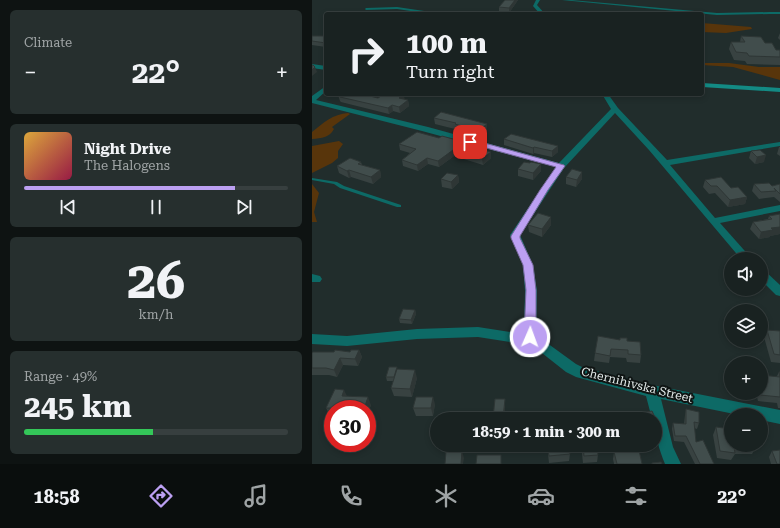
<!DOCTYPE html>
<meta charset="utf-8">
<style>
:root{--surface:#192221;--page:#262f2e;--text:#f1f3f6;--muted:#9fa4a5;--line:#373f3f;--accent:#bca0f2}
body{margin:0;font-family:"Roboto Serif",serif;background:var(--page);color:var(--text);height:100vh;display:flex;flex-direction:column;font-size:15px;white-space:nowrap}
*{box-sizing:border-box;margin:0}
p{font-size:13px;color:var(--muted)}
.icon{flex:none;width:22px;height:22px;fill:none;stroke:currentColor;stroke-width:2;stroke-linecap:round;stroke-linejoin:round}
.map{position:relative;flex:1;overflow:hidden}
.drawer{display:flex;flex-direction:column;gap:10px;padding:10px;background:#0e1312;width:312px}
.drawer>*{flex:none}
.top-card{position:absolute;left:12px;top:12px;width:380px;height:84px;border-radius:4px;box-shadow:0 2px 6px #0003,0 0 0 1px var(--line);background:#192221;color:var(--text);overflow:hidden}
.controls{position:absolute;left:412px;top:252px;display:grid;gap:8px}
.controls a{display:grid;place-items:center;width:44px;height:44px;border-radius:50%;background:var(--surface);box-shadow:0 2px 6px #0003,0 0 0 1px var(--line);font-size:20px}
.speed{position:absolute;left:12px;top:400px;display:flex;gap:8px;font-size:20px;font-weight:700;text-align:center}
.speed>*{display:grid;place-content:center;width:52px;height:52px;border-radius:50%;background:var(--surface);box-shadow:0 2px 6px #0003,0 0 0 1px var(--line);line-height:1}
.speed .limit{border:6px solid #d22;background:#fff;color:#111}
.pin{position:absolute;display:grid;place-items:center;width:34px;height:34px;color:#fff;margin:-17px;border-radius:8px;box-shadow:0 2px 6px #0006}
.me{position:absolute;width:44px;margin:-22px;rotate:2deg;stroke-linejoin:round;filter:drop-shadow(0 0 3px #0008)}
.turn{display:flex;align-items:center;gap:14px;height:84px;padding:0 16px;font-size:18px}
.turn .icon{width:52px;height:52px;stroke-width:2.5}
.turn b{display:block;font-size:28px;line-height:34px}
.big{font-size:30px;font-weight:700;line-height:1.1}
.drawer .widget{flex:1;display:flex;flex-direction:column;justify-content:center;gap:6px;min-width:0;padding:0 14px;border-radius:6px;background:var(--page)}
.drawer .dial{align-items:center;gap:0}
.dial b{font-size:52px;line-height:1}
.song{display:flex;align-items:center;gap:12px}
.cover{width:48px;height:48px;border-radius:6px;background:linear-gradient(135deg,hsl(40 70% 55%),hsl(340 70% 35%))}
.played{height:4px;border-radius:2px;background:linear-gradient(90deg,var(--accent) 80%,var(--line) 80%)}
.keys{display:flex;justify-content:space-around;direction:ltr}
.heat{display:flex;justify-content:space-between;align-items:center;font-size:22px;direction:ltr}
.charge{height:6px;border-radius:3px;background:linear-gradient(90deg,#34c759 49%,var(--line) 0)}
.trip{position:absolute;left:118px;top:412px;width:232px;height:40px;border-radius:20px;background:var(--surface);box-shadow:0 2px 6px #0003,0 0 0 1px var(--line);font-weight:700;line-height:40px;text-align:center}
.tab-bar{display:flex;height:64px;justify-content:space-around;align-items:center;background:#0a0e0d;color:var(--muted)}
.tab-bar .icon{width:28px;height:28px}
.tab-bar .active{color:var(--accent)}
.tab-bar b{font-size:18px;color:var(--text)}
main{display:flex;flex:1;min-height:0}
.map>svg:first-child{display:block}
</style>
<main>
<section class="drawer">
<div class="widget"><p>Climate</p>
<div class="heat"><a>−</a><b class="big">22°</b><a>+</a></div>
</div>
<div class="widget">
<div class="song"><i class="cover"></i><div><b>Night Drive</b><p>The Halogens</p></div></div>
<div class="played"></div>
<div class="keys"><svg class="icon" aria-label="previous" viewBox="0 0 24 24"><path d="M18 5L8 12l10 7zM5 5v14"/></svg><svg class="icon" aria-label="pause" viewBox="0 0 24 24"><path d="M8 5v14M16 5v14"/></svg><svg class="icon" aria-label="next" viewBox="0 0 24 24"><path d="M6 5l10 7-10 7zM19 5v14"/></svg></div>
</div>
<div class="widget dial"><b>26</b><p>km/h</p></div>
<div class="widget"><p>Range · 49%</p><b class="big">245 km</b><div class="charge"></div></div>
</section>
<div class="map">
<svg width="468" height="464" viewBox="0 0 468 464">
<rect width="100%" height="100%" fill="#212d2c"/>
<!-- green -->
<g fill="#58350b">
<path d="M390 23 439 27 440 29 414 33 390 32Z"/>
<path d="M390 63H417L447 67H468V80L421 67 390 65Z"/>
<path d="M36 113 38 114 20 127 22 129C17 138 10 138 0 139V132C11 123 21 114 36 113Z"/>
<path d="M27 141 31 144 26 151V158L20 163 0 173V146Z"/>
<path d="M0 184 7 193 2 212 5 222H0Z"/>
</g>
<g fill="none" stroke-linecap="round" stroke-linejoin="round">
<!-- lane -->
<g fill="#0d6a66" fill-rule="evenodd">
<path d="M250 0H259L405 13 458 12 459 13 458 14 405 15Z"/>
<path d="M85 7 119 12 120 13 119 14 85 9 54 10 53 9 54 8Z"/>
<path d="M0 178 25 182 32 186 89 205V207H85L28 188 22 184 0 180Z"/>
</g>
<!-- street -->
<g fill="#0d6a66" fill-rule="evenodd">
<path d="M224 0H228L225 5 233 14H228L221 6Z"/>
<path d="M119 12 142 13 144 14H117Z"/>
<path d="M456 12H468V14H458Z"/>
<path d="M0 64 14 66V70L0 68Z"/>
<path d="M14 86V91L4 100 116 127 247 163 299 109 290 94H296L306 108 355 160 468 142V146L358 165 403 218 468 205V211L408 223 440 259H429L337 150 303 113 252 168 208 235 221 265 225 291 224 335 264 364 272 368 340 385 468 410V424L449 420V415H427L349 399 361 447 369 464H353C347 449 343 436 343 419H340L334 396 264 377 254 372 216 342 205 343 166 337 105 339 35 346 0 344V334L35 336 105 329 166 327 205 333 212 332 213 291 211 265 198 235 244 167 110 131 0 103V96Z"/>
<path d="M449 270 453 271 468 285V296L464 295 449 280Z"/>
<path d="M0 274 8 276 10 279 8 282H0Z"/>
</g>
<!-- secondary -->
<path fill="#138a84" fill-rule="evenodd" d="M390 83 468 88V92L390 87Z"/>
</g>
<!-- wall -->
<g fill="#384241">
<path d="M193 0H206L197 13 187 12V7Z"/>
<path d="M14 28V34L12 33 11 30Z"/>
<path d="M468 33V40L466 38Z"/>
<path d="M14 35V47L0 45V36H14Z"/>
<path d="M429 36 453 43 464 50H468V65L435 64 433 61 422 60 417 49 419 42H428Z"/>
<path d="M248 94H261L259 96 248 95Z"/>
<path d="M26 95 93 100H96L97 106 88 113 81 111 77 114 29 102 28 101Z"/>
<path d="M122 118 175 124V131L167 138 144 131 143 129 123 124Z"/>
<path d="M127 138 160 147 179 158 171 165 142 156 127 167 116 164 106 171 91 166 90 160 98 153 88 150 87 144Z"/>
<path d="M192 139 246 146V152L240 157 222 153 221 154 192 145Z"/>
<path d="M467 147H468V156L465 154Z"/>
<path d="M439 151 452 162 443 164 437 158Z"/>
<path d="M49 162 50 165 68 170 69 177 61 184 39 177 37 178 27 173 25 166Z"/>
<path d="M206 169 229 171 221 180 206 176Z"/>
<path d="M270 172V179L264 187 254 184V177Z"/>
<path d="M146 175 147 182 140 189 130 187 129 179Z"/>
<path d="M393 180 419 188 435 197 433 204 416 207 403 193 397 194 391 187Z"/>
<path d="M442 184 460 186 468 184V202L462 197 447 199 440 191Z"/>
<path d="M468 214V234L458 236V237L447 239 438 229 441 222 456 219 457 216Z"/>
<path d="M216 225H239L230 237 217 232Z"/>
<path d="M103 310 104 314 100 324 88 323 87 319Z"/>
<path d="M455 330 468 331V363L459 362 452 337Z"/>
<path d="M308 340 315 341 329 355 328 363 315 362 314 358 298 357 297 363 282 361 283 353Z"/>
<path d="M47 350 50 357 46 366 31 365 25 377 17 375H0V353L38 352Z"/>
<path d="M86 369 105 378 100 397 82 396 79 388 82 381H75L74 377Z"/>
<path d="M467 372H468V408H466L465 403 446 401 444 393H449L465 376Z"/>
<path d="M35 396 59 405 55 416V409H21V415H18L14 408Z"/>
<path d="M183 399 193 406 192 419H181Z"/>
<path d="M123 404 121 416H104L101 408Z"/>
<path d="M374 409 387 423 385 429 382 428 384 442 402 464H383L372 442 362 441 360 429 361 423 372 424 373 415Z"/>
<path d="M340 411 344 420 346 435 344 443H343V419H323L324 414Z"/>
<path d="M404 427 444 447 440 454H423L419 460 405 458 401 435Z"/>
<path d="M217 445H232V446L218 449Z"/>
<path d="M235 445H256L258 454 257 461 237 463Z"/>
<path d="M269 445H285L286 455 285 462 271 463Z"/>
<path d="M460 451 468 464H459L457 457Z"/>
<path d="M302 452 330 464H302L301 459Z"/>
</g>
<!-- shaded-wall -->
<g fill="#2e3635">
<path d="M203 0H206L197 13V8Z"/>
<path d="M3 67 5 72 0 76V70Z"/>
<path d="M92 95 93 101 87 98Z"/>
<path d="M96 100 97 106 88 113 87 107Z"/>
<path d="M80 105 81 111 77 114 76 108Z"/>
<path d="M175 124V131L167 138 166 131Z"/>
<path d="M246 146V152L240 157V151Z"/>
<path d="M222 147V153L221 154V148Z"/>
<path d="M141 150 142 156 127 167 126 161Z"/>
<path d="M179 152V158L171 165 170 159Z"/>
<path d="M454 155 452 162 443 164 445 157Z"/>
<path d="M115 158 116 164 106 171 105 165Z"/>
<path d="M229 164V171L221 180V173Z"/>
<path d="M37 170 39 177 37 178 35 171Z"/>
<path d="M68 170 69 177 61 184 59 177Z"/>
<path d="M270 172V179L264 187 265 180Z"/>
<path d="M146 175 147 182 140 189 139 182Z"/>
<path d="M435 197 433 204 416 207 418 200Z"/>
<path d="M239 217V225L230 237V229Z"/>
<path d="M468 227V234L458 236V237L447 239 449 232 459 228Z"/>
<path d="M103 310 104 314 100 324 99 320Z"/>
<path d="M47 350 50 357 46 366 43 359Z"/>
<path d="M28 358 31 365 25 377 22 370Z"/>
<path d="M103 370 105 378 100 397 98 389Z"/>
<path d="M32 390 36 398 30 396Z"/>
<path d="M56 397 59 405 55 416V409H52Z"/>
<path d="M121 397 123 404 121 416 119 408Z"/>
<path d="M193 399V406L192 419H191Z"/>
<path d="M150 451 152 458 151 464H149Z"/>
</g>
<!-- building -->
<g fill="#414d4c" stroke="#2e3635">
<path d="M193 0H203L197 8 187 7Z"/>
<path d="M14 35V43L0 41V36H14Z"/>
<path d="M429 36 449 37 453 43H460L464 50H468V57L437 56 435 53 424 52 419 42H433Z"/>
<path d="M0 65H1L3 67 0 70Z"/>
<path d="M26 94H49L66 98 72 94H87L92 95 87 98 96 100 87 107 80 105 76 108 28 97 26 95Z"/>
<path d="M129 112 175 124 166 131 143 124 144 123 122 118Z"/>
<path d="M105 132 127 138 130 136 152 142 160 144 158 146 179 152 170 159 141 150 126 161 115 158 105 165 90 160 104 149 87 144Z"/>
<path d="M199 134 246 146 240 151 222 147 221 148 192 139Z"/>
<path d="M448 150 454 155 445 157 439 151Z"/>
<path d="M38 158 49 162 46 164 68 170 59 177 37 170 35 171 25 166Z"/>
<path d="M212 162 218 163 219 162 229 164 221 173 206 169Z"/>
<path d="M260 169 270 172 265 180 254 177Z"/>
<path d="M135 173 146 175 139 182 129 179Z"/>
<path d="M409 177 419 188 426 187 435 197 418 200 405 186H399L393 180Z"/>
<path d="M457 183 460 186 468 184V194L462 188 464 191 449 192 442 184Z"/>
<path d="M226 213 239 217 230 229 216 225Z"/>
<path d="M468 214V227L459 228 461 230 449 232 441 222 460 219 457 216Z"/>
<path d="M91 309 103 310 99 320 87 319Z"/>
<path d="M455 330 468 331V355L462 354Z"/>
<path d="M286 336 308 340V338H315V341L328 342 329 355 316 354V350L299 349 298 356 283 353Z"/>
<path d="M23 350 38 352 39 350H47L43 359 28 358 22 370 14 368H0V353L1 352H22Z"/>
<path d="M77 367H85L82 377H74Z"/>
<path d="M85 369 103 370 98 389 79 388Z"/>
<path d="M467 372H468V397L448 395V393H449V375L468 377Z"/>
<path d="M23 389 32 390 30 396 56 397 52 409 14 408Z"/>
<path d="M104 397H121L119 408H101Z"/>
<path d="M183 399H193L191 418H181Z"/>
<path d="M374 409 387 412V423L382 422 384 442 391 440 402 464H388L374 436H363L361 423 374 424Z"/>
<path d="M340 411 344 420 346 435 343 436V419H326L324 414Z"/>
<path d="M209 417V419H196V418Z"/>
<path d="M404 427 419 429V445H444V447L422 446 423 453 408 451Z"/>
<path d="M235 445H256L258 454 237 456Z"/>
<path d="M271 445H285L286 455 272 456Z"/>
<path d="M327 450 330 464H305L302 452Z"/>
<path d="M468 450V464H465L460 451Z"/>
<path d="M134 451H150L149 464H133Z"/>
<path d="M165 455H189V464H164Z"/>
<path d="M349 462 350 464H340V463Z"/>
</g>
<!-- route -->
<path fill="#bca0f2" stroke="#7a689d" d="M158 139 252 165 253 166 236 190 208 236V238L221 265 224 290V337L222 340 218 341 214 340 212 337 214 290 211 265 199 238V236L228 190 244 167 156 143 155 142Z"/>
<g text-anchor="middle" stroke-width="4" stroke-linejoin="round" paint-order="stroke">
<!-- near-street labels -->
<g font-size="12" fill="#e1e9e8" stroke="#0f1413">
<text transform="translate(325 385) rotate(14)" y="4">Chernihivska Street</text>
</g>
</g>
</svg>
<div class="controls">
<a><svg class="icon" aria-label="sound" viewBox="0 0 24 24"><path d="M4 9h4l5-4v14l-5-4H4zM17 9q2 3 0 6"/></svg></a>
<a><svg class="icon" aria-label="layers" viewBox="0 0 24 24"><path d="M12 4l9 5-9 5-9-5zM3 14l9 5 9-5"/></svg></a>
<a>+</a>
<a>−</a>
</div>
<div class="speed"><div class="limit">30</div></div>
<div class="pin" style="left:158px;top:142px;background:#d93025"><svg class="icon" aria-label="arrive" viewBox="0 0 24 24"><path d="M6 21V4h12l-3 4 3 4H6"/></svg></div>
<svg class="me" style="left:218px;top:337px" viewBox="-20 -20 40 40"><circle r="17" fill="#bca0f2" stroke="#fff" stroke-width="3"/><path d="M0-11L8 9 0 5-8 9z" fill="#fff"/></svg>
<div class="trip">18:59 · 1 min · 300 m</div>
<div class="top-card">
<div class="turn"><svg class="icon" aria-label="right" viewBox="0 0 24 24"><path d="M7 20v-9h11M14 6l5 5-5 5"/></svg><div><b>100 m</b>Turn right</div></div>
</div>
</div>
</main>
<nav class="tab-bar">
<b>18:58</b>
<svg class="icon active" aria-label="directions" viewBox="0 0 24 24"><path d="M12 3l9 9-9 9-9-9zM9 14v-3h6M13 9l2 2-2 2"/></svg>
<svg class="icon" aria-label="music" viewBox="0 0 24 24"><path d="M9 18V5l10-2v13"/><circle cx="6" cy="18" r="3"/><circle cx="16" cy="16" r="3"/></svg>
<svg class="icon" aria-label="phone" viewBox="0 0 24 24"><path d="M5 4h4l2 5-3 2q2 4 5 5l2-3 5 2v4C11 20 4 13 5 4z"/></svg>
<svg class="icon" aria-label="climate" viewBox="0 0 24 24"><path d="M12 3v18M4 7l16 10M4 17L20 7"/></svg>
<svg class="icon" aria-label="car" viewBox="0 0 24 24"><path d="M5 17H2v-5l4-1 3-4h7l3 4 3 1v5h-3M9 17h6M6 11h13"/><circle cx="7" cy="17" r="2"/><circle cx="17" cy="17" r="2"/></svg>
<svg class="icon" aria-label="filters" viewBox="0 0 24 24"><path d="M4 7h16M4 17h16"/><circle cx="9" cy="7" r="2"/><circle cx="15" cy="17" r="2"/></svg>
<b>22°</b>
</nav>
